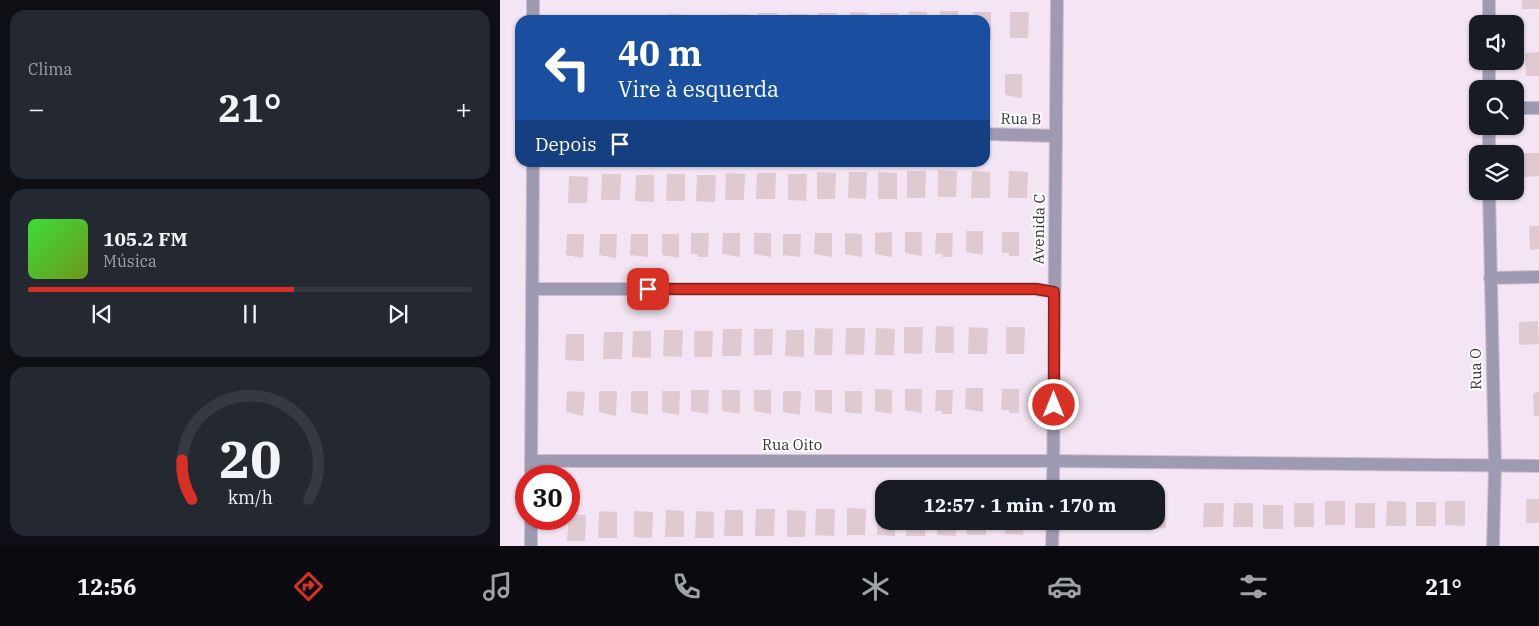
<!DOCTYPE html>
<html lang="pt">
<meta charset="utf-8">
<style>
:root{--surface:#171b24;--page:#242831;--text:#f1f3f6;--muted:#9ea1a6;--line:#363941;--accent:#d93025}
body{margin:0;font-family:"IBM Plex Serif",serif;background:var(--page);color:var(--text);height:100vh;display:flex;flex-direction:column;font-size:19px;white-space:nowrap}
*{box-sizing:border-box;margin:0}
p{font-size:16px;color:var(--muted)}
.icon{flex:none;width:28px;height:28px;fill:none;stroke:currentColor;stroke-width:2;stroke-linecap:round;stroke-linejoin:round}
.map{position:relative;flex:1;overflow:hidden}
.drawer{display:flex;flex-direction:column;gap:10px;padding:10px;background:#0d0f14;width:500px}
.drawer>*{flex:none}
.banner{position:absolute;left:15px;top:15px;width:475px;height:152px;border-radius:15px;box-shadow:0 1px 4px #0004;background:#1a4fa0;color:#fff;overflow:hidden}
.buttons{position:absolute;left:969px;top:15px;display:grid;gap:10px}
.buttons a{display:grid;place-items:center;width:55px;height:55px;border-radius:10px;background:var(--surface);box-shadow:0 1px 4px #0004;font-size:25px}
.speed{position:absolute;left:15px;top:465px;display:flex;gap:10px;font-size:25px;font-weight:700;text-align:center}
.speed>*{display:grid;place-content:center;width:65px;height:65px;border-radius:50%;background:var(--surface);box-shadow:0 1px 4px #0004;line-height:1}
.speed .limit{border:8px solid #d22;background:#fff;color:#111}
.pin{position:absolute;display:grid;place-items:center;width:42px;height:42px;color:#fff;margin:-21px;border-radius:10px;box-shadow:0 2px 8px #0006}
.me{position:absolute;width:55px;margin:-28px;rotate:0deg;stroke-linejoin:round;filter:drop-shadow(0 0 4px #0008)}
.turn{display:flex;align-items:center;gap:18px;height:105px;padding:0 20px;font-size:22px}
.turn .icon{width:65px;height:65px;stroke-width:2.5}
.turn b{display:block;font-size:35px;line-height:42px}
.then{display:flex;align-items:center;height:48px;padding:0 20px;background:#0003;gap:10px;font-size:19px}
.big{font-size:38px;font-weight:800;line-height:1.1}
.drawer .widget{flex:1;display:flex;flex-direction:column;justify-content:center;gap:8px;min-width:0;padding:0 18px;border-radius:15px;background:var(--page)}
.drawer .dial{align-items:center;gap:0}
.dial svg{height:130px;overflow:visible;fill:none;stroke:var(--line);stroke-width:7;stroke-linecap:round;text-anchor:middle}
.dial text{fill:var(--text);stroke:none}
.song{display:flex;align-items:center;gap:15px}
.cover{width:60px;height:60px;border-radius:8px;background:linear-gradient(135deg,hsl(120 70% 55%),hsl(80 70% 35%))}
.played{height:5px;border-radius:2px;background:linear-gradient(90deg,var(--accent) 60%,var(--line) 60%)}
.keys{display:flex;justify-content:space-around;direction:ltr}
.heat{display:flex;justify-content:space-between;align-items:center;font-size:28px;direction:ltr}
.trip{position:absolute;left:375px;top:480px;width:290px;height:50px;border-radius:15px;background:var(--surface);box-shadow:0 1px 4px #0004;font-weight:800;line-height:50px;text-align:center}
.menu{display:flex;height:80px;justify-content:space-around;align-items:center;background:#090b0e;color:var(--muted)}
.menu .icon{width:35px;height:35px}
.menu .active{color:var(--accent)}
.menu b{font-size:22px;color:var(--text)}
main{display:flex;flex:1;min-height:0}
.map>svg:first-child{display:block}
</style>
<main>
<section class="drawer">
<div class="widget"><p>Clima</p>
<div class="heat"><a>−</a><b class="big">21°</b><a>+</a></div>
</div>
<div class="widget">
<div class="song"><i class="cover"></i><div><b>105.2 FM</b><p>Música</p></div></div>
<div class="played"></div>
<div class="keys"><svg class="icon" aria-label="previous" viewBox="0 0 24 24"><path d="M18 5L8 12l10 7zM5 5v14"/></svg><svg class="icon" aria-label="pause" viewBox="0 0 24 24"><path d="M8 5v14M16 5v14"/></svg><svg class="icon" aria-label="next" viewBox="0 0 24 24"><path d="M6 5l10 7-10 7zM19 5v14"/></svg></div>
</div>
<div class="widget dial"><svg viewBox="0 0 100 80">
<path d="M14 69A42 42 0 1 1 86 69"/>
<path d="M14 69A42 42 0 0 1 8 45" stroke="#d93025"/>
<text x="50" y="56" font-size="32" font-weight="700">20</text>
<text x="50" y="72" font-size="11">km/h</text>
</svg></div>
</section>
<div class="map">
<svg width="1039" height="546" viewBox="0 0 1039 546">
<rect width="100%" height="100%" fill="#f3e5f3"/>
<!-- building -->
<g fill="#dfcad1">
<rect x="1022" y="0" width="17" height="9"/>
<path d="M409 11 427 12V20H408Z"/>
<rect x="440" y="11" width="18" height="9"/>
<path d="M350 12 368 13V20H349Z"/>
<path d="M473 12H491V39L485 38V20H473Z"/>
<path d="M510 12H529L528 38H510Z"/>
<rect x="258" y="13" width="19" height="7"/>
<rect x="318" y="13" width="19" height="7"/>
<path d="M380 13H398V20H379Z"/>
<path d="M168 14 187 15V20H168Z"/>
<path d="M227 14H246L245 20H227Z"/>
<path d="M290 14H308V20H289Z"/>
<rect x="137" y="15" width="19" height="5"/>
<rect x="198" y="15" width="19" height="5"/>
<path d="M108 16 127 17V20H108Z"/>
<path d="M1039 52V76H1026L1025 53Z"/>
<path d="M505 74H522V98L505 95Z"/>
<path d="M1023 153H1039V176L1023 177Z"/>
<path d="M438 170 457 171 456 197H438Z"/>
<path d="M407 171H426L425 198H407Z"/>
<path d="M472 171 490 172V198H471Z"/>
<path d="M509 171 528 172 527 198H508Z"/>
<path d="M317 172 336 173 335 199H317Z"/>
<path d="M349 172H367L366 199 348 198Z"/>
<path d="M378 172 397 173V199H378Z"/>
<path d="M226 173 245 174 244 200H225Z"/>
<path d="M257 173H276L275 199H256Z"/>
<path d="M102 174H121L120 200H101Z"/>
<path d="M167 174H185V201H166Z"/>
<path d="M288 174H307L306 201 288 200Z"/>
<path d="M136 175H154V202L135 201Z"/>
<path d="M197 175H216L215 202 196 201Z"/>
<path d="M69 176 88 177 87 203H68Z"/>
<path d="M1029 226H1039V249L1030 250Z"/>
<path d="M466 231H483V255L466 252Z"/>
<path d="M392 232V257L375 254V233Z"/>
<path d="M405 232H422V256L405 253Z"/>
<path d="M502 232H519V256H509V253H502Z"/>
<path d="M191 233H209L208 257H198V254H191Z"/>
<path d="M223 233H240V257L222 254Z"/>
<path d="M254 233H271V257L254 254Z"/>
<path d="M315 233H332V257L314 254Z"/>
<path d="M345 233 362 234V257L345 254Z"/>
<path d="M436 233H453L452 257H442L443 254H435Z"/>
<path d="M67 234H84L83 258 66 255Z"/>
<path d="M100 234H117L116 258 99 255Z"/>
<path d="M131 234H148V257L130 255Z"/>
<path d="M162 234H179V258L162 255Z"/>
<path d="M283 234H301L300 257 283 255Z"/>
<path d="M1038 321 1039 344 1019 345V322Z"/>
<path d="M436 326 454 327V353H435Z"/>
<path d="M404 327H423L422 354 404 353Z"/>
<path d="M469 327 488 328 487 354H468Z"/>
<path d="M506 327H525L524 354H506Z"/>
<path d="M315 328 333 329 332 355H314Z"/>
<path d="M346 328H365L364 355 345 354Z"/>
<path d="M376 328 395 329 394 355H375Z"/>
<path d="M223 329H242L241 356H222Z"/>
<path d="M254 329H273L272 355H254Z"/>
<path d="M164 330H183L182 357 163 356Z"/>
<path d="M286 330H304V357L285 356Z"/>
<path d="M133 331H151V358L132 357Z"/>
<path d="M194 331H213L212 357H194Z"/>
<path d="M104 332H123L122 359H103Z"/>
<path d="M66 334H84V361L65 360Z"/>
<path d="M466 388H483V412L465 409Z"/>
<path d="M375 389 392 390V414L375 411Z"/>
<path d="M405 389H422V413L405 410Z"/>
<path d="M502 389H519V413H509V410H501Z"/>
<path d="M191 390H209L208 414 191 411Z"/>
<path d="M222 390H240V414L222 411Z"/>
<path d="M254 390H271V414L254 411Z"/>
<path d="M315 390H332V414L315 411Z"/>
<path d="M436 390H453L452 414H442V411H435Z"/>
<path d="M67 391 85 392 83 416 66 412Z"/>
<path d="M99 391H117L116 416 99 412Z"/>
<path d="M131 391H148V415L131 412Z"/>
<path d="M162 391H180L179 415 162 412Z"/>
<path d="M283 391H301L300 415 283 412Z"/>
<path d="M345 391H362V414L345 412Z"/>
<path d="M1039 392V416H1034L1033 393Z"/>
<path d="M665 492 666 528 641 529 640 521H656V493Z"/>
<rect x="1026" y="499" width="13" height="24"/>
<rect x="825" y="501" width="20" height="24"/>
<path d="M887 501 906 502V526H886Z"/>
<path d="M945 501H965V526L945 525Z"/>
<rect x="916" y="502" width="20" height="24"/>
<path d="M704 503H724L723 527H703Z"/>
<path d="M734 503H753V527H733Z"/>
<rect x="794" y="503" width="20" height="24"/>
<rect x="855" y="503" width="20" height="25"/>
<rect x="763" y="505" width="20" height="24"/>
<path d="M347 508 366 509 365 535H347Z"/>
<path d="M256 509H275L274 536H255Z"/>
<path d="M316 509H335L334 536 315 535Z"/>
<path d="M377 509H384V521H395V536L377 535Z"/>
<path d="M166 510 184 511V537H165Z"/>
<path d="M225 510H243V536H224Z"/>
<path d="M287 510 306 511 305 537H287Z"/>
<path d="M99 511 117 512V538H98Z"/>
<path d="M134 511 153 512 152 538 134 537Z"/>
<path d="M196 511 214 512V538H195Z"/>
<path d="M69 514 86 515 85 541H67Z"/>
<path d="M407 521H425V536H406Z"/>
<path d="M437 521H456V536L437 535Z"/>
<rect x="467" y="521" width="19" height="14"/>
<path d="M505 521H524L523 535 505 534Z"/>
<rect x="576" y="521" width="20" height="7"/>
<rect x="613" y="521" width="20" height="6"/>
</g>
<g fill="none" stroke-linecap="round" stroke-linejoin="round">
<!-- minor casing -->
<g stroke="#cec1ce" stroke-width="14">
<g id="minor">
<path d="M989 0V24"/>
<path d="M33 20V0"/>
<path d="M989 61V89"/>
<path d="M1015 108H1039"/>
<path d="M989 126V154"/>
<path d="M485 134 556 136"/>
<path d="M989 191 995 466 993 546"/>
<path d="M990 278 1039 277"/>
<path d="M32 289H536L554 292"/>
<path d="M31 461H553L1039 466"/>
<path d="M31 476 33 162"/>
<path d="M553 489 557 0"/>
<path d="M31 546V519"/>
<path d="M552 546 553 521"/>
</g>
</g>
<!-- minor -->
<use href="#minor" stroke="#9e9ab1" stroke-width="12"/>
</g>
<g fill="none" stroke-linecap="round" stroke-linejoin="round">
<!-- route casing -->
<g stroke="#8d1f18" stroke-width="12">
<path id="route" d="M148 289H536L554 292V405"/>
</g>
<!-- route -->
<use href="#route" stroke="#d93025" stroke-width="9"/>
</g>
<g text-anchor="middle" stroke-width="4" stroke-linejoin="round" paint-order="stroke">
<!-- street labels -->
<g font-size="15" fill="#383238" stroke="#fff">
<text transform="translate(521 119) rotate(1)" y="5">Rua B</text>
<text transform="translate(539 229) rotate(-89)" y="5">Avenida C</text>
<text transform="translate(976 369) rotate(-91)" y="5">Rua O</text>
<text x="292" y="450">Rua Oito</text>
</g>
</g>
</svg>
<div class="buttons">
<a><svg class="icon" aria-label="sound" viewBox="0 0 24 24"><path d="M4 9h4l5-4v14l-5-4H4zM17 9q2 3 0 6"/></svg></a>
<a><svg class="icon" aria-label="search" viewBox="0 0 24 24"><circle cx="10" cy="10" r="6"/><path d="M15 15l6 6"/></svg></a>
<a><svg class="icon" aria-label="layers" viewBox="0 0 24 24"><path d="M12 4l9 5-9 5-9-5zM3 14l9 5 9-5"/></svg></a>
</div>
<div class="speed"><div class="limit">30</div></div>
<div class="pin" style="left:148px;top:289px;background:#d93025"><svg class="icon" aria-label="arrive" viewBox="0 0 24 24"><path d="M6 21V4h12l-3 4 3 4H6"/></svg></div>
<svg class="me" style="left:554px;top:405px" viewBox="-20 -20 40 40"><circle r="17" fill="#d93025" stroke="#fff" stroke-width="3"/><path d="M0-11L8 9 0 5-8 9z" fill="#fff"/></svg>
<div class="trip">12:57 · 1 min · 170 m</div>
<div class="banner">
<div class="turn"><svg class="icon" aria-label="left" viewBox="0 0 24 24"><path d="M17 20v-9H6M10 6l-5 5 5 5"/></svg><div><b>40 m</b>Vire à esquerda</div></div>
<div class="then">Depois<svg class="icon" aria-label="arrive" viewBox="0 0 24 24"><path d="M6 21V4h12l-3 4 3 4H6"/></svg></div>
</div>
</div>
</main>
<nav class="menu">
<b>12:56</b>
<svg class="icon active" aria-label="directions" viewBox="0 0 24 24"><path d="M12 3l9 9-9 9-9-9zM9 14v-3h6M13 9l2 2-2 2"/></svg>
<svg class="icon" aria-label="music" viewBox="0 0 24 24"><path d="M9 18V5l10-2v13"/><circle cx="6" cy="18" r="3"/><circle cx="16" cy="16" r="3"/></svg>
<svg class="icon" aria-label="phone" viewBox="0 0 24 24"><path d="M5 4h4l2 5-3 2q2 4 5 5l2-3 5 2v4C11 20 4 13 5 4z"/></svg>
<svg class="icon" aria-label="climate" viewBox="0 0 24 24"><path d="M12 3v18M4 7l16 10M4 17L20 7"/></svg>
<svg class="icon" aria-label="car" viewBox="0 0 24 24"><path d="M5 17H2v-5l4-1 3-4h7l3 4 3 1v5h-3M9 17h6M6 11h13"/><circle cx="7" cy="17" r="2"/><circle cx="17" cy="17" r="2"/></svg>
<svg class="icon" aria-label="filters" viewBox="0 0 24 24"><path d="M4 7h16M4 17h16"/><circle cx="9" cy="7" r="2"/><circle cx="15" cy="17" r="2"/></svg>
<b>21°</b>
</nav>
